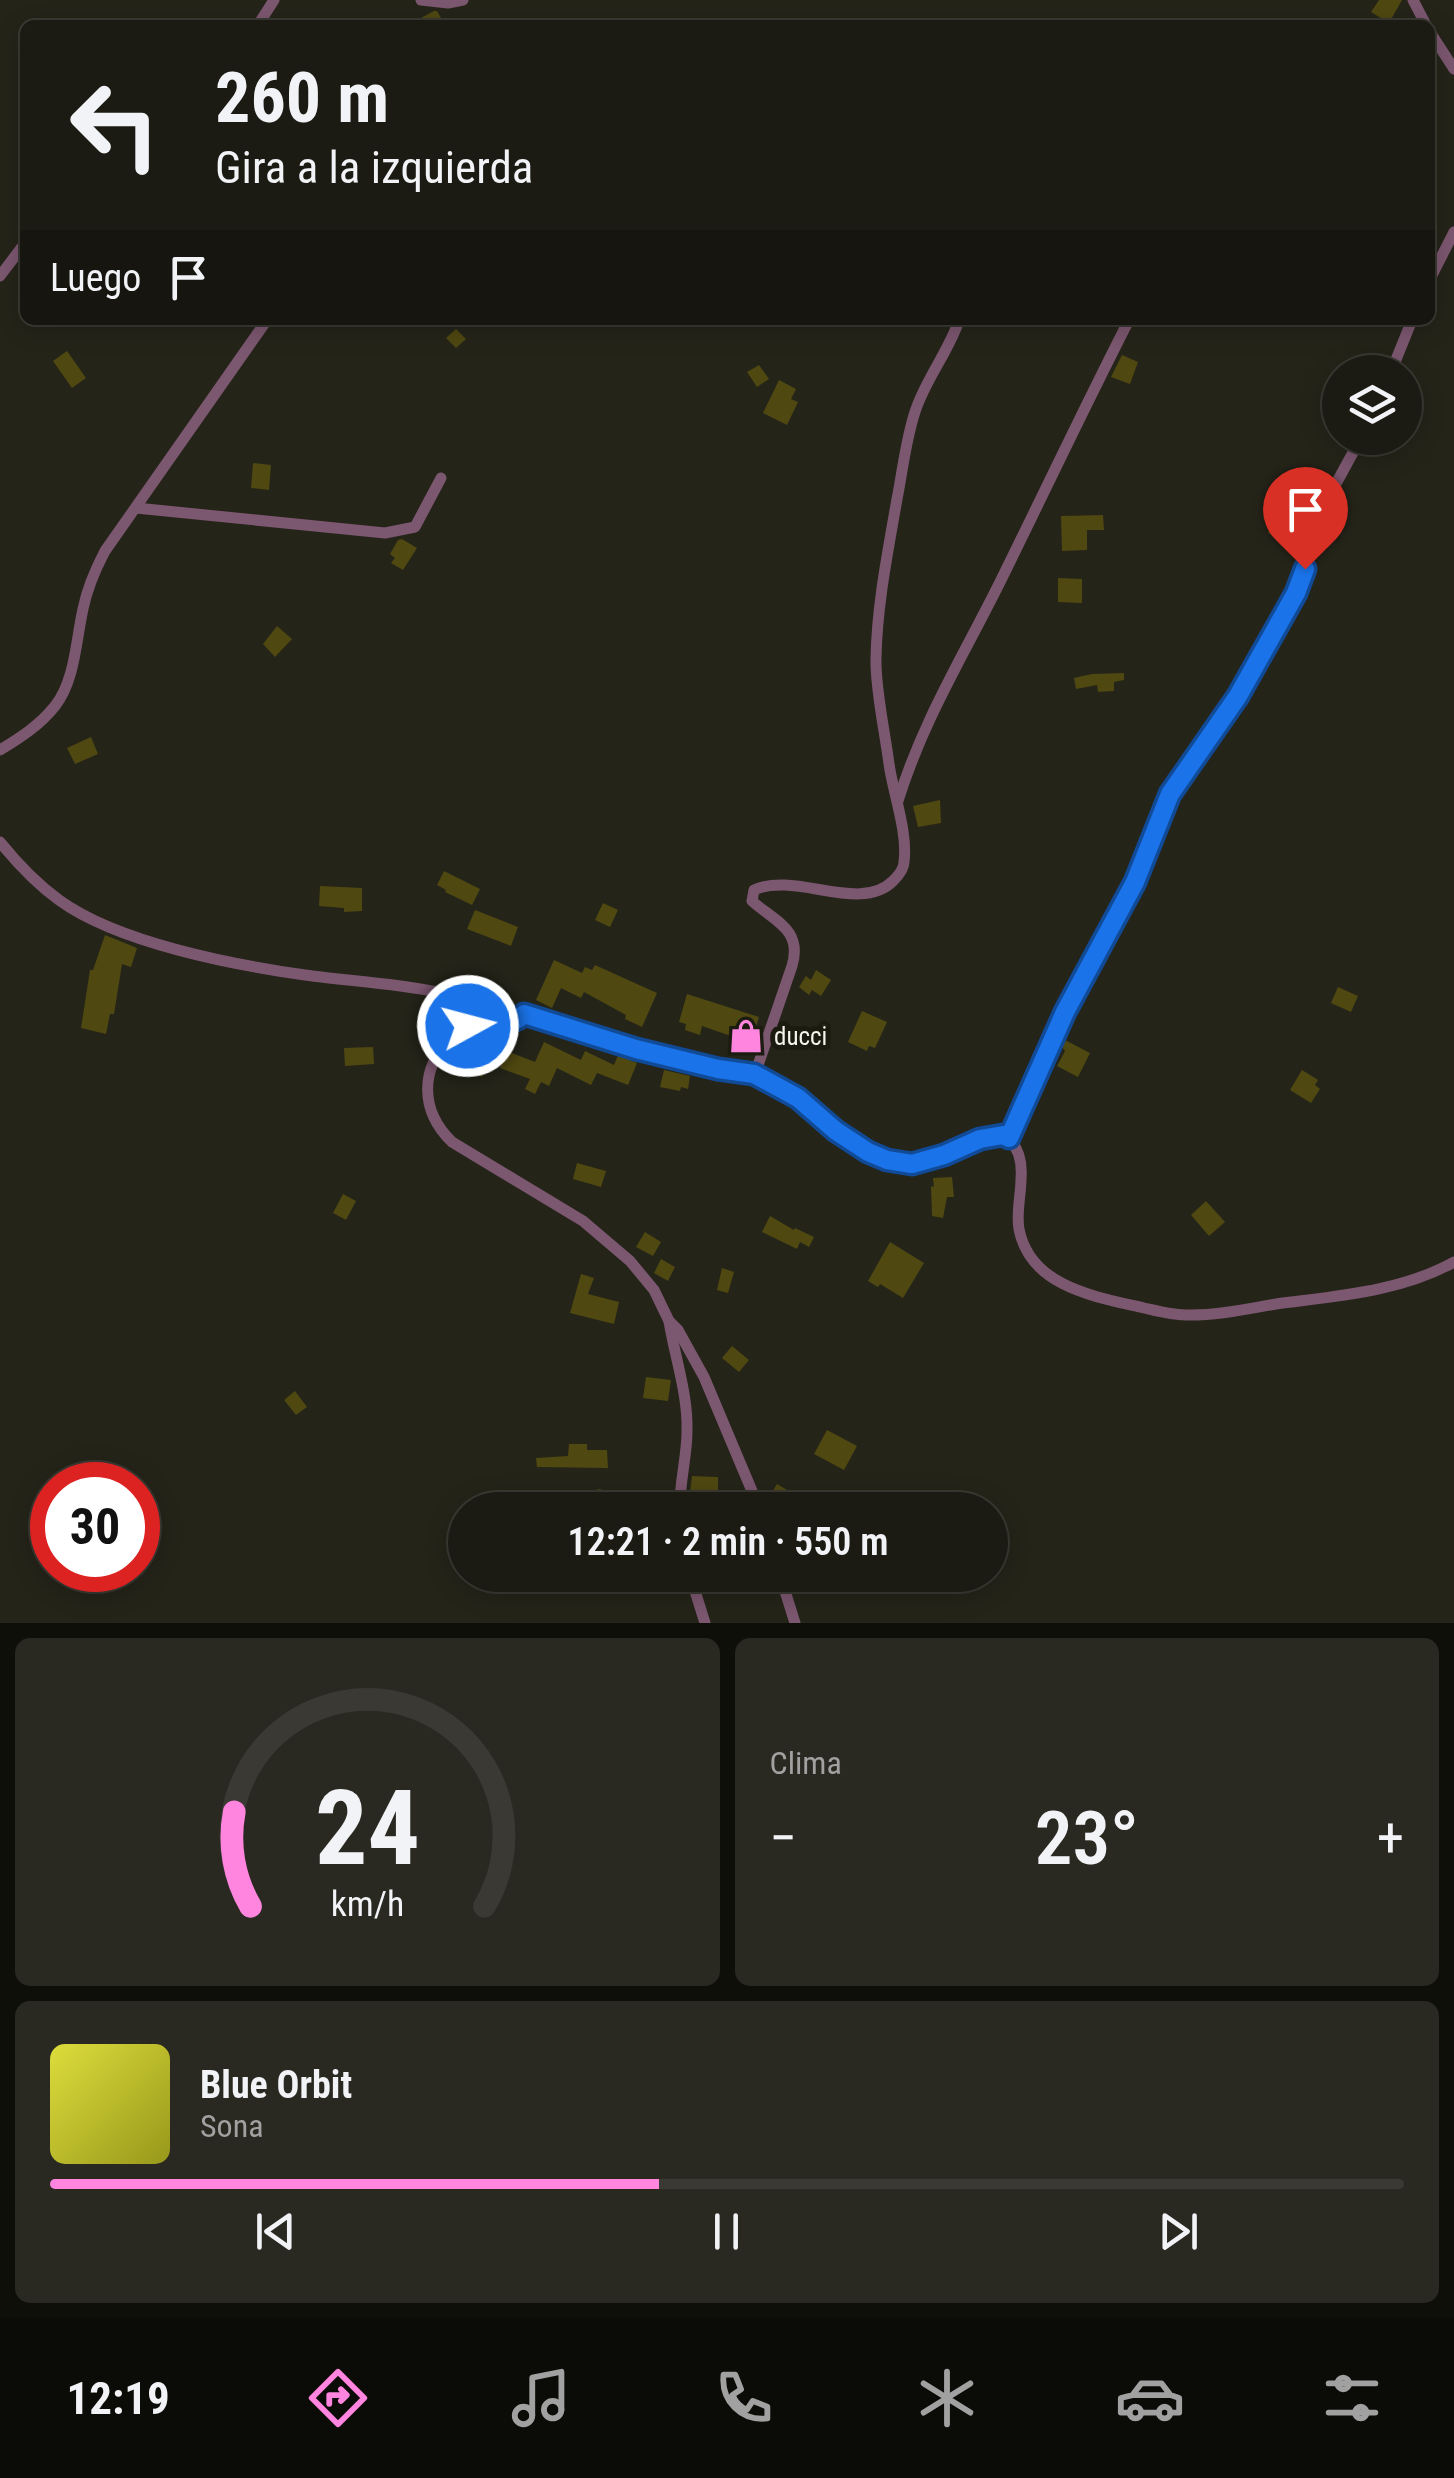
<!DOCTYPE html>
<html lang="es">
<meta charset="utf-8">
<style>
:root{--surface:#1c1b13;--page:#292821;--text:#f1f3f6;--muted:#a0a1a0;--line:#3a3933;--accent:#ff85de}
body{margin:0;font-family:"Roboto Condensed",sans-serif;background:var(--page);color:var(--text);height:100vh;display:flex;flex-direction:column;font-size:38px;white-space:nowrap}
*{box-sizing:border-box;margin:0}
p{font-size:32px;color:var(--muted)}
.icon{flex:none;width:55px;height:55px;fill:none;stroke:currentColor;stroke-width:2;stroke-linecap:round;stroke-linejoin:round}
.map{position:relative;height:1623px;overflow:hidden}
.details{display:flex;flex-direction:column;gap:15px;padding:15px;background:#0f0f0a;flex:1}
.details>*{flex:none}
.guide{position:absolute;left:20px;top:20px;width:1415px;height:305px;border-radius:15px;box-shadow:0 5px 25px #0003,0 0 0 2px var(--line);background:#1c1b13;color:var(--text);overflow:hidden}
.tools{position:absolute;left:1322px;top:355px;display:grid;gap:20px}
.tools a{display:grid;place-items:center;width:100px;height:100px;border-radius:50%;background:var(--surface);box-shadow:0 5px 25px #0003,0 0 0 2px var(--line);font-size:50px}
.speed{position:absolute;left:30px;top:1462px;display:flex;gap:20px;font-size:50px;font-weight:700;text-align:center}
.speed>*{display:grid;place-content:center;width:130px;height:130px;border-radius:50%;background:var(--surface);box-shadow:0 5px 25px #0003,0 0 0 2px var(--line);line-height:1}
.speed .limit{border:15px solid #d22;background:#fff;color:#111}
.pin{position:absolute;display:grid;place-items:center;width:85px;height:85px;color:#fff;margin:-102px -42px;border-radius:50% 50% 50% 0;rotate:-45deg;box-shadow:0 0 10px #0007}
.pin .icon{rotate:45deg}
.me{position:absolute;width:110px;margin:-55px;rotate:83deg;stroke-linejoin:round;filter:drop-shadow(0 0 8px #0008)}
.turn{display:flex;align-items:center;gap:35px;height:210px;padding:0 30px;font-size:45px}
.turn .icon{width:130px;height:130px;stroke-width:2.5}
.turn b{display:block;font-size:70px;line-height:85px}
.then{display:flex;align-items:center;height:95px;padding:0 30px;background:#0003;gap:20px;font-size:38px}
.big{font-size:75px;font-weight:600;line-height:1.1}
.details .widget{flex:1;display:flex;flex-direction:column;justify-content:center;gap:15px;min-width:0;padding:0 35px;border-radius:15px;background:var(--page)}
.details .dial{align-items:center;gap:0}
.dial svg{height:260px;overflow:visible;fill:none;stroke:var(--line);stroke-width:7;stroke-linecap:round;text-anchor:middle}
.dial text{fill:var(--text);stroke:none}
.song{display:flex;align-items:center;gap:30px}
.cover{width:120px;height:120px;border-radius:15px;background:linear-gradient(135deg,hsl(60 70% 55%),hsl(60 70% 35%))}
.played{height:10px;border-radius:5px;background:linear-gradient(90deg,var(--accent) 45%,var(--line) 45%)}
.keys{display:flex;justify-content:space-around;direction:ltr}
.heat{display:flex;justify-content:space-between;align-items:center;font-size:55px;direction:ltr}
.details .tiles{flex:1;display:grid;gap:15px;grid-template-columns:1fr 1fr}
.widget:last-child{grid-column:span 2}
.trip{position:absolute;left:448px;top:1492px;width:560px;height:100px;border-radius:50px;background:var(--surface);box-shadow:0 5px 25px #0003,0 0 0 2px var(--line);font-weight:600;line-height:100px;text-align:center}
.tabs{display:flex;height:160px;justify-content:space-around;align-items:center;background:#0b0b08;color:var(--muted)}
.tabs .icon{width:70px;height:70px}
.tabs .active{color:var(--accent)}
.tabs b{font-size:45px;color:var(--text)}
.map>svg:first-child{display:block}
</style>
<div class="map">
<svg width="1454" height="1623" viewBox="0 0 1454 1623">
<rect width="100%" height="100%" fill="#252419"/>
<!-- building -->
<g fill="#4f4811">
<path d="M1379 0H1402L1389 23 1371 12Z"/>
<path d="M434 11H437L445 25H408Z"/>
<path d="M456 329 466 339 456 348 446 338Z"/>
<path d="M67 351 86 378 72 388 53 361Z"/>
<path d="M1122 355 1138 362 1130 384 1111 377Z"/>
<path d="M759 365 769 379 757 387 747 372Z"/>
<path d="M779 380 796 389 791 399 798 402 787 425 763 413Z"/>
<path d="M253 463 271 465 269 490 251 488Z"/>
<path d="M1103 515 1104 530H1087V550L1062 551 1061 516Z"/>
<path d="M1275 519 1291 526 1285 540 1268 533Z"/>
<path d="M402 539 417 548 403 570 391 563 395 558 390 554 398 540Z"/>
<path d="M1058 578 1082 579V603L1058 602Z"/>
<path d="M277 626 292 639 275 657 263 644Z"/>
<path d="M1124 673V680L1114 682V691L1098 692 1097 685 1076 689 1074 678 1092 674Z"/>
<path d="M91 737 98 754 75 764 67 748Z"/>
<path d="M940 800 941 823 918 827 913 806Z"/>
<path d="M444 871 480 889 472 905 445 892 446 890 437 885Z"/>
<path d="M320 886 362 888V911L344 912V908L319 906Z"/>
<path d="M603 903 618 910 610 927 595 920Z"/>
<path d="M475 910 518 927 511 946 467 929Z"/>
<path d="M105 935 137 948 131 967 122 964 114 1014H110L106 1034 81 1028 90 970H93Z"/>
<path d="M554 960 582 973 585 967 592 970 595 965 657 993 642 1027 625 1019 626 1015 584 992 581 998 561 988 552 1008 536 1000Z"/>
<path d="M816 970 831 980 821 996 812 990 809 995 799 987 806 976 811 980Z"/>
<path d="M1338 987 1358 996 1351 1012 1331 1003Z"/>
<path d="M687 994 759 1017 751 1043 702 1026 700 1035 685 1030 686 1024 679 1022Z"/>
<path d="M862 1011 887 1022 875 1048 869 1046 867 1051 848 1042Z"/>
<path d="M1063 1039 1090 1053 1078 1077 1057 1066 1065 1051 1060 1044Z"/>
<path d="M544 1042 581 1060 585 1051 614 1065 618 1055 637 1063 628 1085 597 1073 591 1085 557 1068 549 1086 541 1082 535 1094 525 1089 530 1079 500 1068 507 1051 535 1062Z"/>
<path d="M373 1047 374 1064 345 1066 344 1048Z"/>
<path d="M470 1048 491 1057 482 1077 461 1068Z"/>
<path d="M664 1070 690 1076 688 1089 681 1087 680 1091 660 1087Z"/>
<path d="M1302 1070 1318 1080 1315 1085 1320 1089 1311 1103 1290 1090Z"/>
<path d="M577 1163 606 1171 601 1187 573 1179Z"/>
<path d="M952 1177 954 1197H947L943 1218 932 1216 931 1186 934 1187 933 1178Z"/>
<path d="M343 1194 356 1201 346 1220 333 1213Z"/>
<path d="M1206 1201 1225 1222 1209 1236 1191 1215Z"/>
<path d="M770 1216 794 1230 795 1228 814 1237 809 1247 800 1242 797 1249 762 1232Z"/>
<path d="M645 1232 661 1242 653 1256 636 1247Z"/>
<path d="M890 1242 924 1263 903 1298 880 1284 878 1287 868 1281Z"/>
<path d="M661 1259 675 1267 668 1281 654 1273Z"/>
<path d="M722 1268 734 1272 728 1293 717 1290Z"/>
<path d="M581 1274 594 1278 588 1294 619 1302 614 1324 570 1313Z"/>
<path d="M732 1346 749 1360 739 1372 722 1358Z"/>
<path d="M646 1377 671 1380 668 1401 643 1398Z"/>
<path d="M295 1391 307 1407 296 1415 284 1400Z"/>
<path d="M827 1430 857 1446 844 1470 814 1454Z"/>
<path d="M569 1444H587V1450H607L608 1468 537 1467 536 1458 568 1456Z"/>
<path d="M692 1476 718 1477V1493L690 1492Z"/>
<path d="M777 1484 802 1499 803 1497 826 1510H795L770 1496Z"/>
<path d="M597 1489 618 1492 615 1510H600L601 1502H596Z"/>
</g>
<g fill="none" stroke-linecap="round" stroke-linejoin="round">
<!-- street -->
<g stroke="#7c5770" stroke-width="11">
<path d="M421 0 448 3 463 0"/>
<path d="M1413 0 1426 25"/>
<path d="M258 25 274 0"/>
<path d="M1430 32 1454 69"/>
<path d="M0 276 25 243"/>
<path d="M1430 279 1454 232"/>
<path d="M1391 372 1412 320"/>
<path d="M136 508 385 533 415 527 441 478"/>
<path d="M0 750C20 738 40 725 55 706 75 681 76 640 83 609 87 589 95 570 105 551L267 320"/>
<path d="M898 801C923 720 964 655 1001 580 1044 493 1085 406 1129 320"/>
<path d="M0 842C17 863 37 884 59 900 118 943 234 965 305 975 349 981 394 983 437 992 506 1006 571 1032 638 1050 665 1057 692 1064 719 1069 730 1071 741 1071 752 1074 760 1076 767 1081 774 1085 816 1109 860 1162 909 1164 933 1165 993 1123 1010 1140 1020 1150 1022 1166 1021 1179 1021 1194 1016 1214 1019 1229 1030 1287 1096 1297 1144 1308 1157 1311 1172 1315 1185 1315 1216 1316 1247 1309 1276 1304 1336 1296 1400 1292 1454 1262"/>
<path d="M524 1014C511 1029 496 1018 479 1022 470 1023 459 1032 452 1038 419 1068 420 1111 452 1142L583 1221 630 1261 654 1290 669 1321 678 1330 704 1377 760 1510"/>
<path d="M755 1074 792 966C803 929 774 921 752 901L754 890C795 871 860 914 893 881 898 876 904 869 904 862 908 832 893 793 889 764 885 732 875 688 876 658 877 605 888 551 897 499 903 469 906 437 916 409 927 377 950 349 959 320"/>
<path d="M1009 1138 1031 1083 1065 1012 1135 882 1170 795 1238 696 1296 593 1315 528 1327 500 1361 438"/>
<path d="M669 1321C675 1358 688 1394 687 1431 687 1458 679 1483 680 1510"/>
<path d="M690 1575 705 1623"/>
<path d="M780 1575 795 1623"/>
</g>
</g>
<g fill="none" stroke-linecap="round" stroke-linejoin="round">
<!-- route casing -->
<g stroke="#114b97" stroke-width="25">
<path id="route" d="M468 1026C487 1018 509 1030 524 1014L636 1049 718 1069 754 1074 798 1098 836 1131 868 1152 887 1160 912 1164 944 1155 980 1139 1003 1135 1009 1138 1065 1012 1135 882 1170 794 1238 696 1296 593 1305 569"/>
</g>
<!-- route -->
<use href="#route" stroke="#1a73e8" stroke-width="18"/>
</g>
<!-- icons -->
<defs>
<g id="shop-bare" transform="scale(2.7)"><path d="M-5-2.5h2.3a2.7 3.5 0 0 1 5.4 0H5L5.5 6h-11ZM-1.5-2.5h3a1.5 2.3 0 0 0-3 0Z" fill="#ff85de" stroke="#1c1b10" stroke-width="2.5" paint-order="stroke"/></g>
</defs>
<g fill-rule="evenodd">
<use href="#shop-bare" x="746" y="1036"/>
</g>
<g text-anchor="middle" stroke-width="10" stroke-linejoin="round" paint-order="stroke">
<!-- poi labels -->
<g font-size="25" fill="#f5f4ed" stroke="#1c1b10" text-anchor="start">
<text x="774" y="1045">ducci</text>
</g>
</g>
</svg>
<div class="tools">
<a><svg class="icon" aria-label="layers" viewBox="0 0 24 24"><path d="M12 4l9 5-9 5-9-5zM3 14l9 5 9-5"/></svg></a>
</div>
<div class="speed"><div class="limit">30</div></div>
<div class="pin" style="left:1305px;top:569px;background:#d93025"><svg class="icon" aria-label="arrive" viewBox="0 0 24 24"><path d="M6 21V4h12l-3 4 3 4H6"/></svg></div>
<svg class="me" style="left:468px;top:1026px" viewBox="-20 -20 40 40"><circle r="17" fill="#1a73e8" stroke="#fff" stroke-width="3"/><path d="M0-11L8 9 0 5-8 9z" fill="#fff"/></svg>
<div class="trip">12:21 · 2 min · 550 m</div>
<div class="guide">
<div class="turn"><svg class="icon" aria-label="left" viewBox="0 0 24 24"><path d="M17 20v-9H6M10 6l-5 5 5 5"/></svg><div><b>260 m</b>Gira a la izquierda</div></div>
<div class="then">Luego<svg class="icon" aria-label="arrive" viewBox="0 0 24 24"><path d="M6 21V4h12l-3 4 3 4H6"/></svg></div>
</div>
</div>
<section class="details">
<div class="tiles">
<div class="widget dial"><svg viewBox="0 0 100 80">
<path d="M14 69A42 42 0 1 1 86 69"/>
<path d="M14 69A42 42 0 0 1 9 40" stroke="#ff85de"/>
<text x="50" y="56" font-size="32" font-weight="700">24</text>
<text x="50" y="72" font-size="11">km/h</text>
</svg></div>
<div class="widget"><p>Clima</p>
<div class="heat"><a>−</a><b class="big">23°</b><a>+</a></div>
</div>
<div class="widget">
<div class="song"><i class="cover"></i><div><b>Blue Orbit</b><p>Sona</p></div></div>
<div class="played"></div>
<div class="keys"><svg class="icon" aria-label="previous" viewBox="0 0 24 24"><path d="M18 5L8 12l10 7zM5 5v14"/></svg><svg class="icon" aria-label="pause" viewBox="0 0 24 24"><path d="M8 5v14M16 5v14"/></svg><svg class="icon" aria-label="next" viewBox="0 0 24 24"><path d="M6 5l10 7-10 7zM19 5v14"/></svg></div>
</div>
</div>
</section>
<nav class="tabs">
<b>12:19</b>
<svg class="icon active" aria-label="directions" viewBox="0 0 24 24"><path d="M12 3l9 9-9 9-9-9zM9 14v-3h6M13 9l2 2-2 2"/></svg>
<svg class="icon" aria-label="music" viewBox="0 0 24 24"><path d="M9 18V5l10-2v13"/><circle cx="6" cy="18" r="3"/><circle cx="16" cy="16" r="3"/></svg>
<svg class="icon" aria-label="phone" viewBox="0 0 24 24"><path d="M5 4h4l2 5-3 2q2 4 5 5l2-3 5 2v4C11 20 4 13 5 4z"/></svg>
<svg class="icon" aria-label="climate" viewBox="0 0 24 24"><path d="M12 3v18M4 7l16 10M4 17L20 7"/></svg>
<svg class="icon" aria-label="car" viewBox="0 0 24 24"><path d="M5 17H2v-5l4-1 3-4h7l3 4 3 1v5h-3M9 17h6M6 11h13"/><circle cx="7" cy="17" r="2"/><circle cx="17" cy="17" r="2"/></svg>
<svg class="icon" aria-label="filters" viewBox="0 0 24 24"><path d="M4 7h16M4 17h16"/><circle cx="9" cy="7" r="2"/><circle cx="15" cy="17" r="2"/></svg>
</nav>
